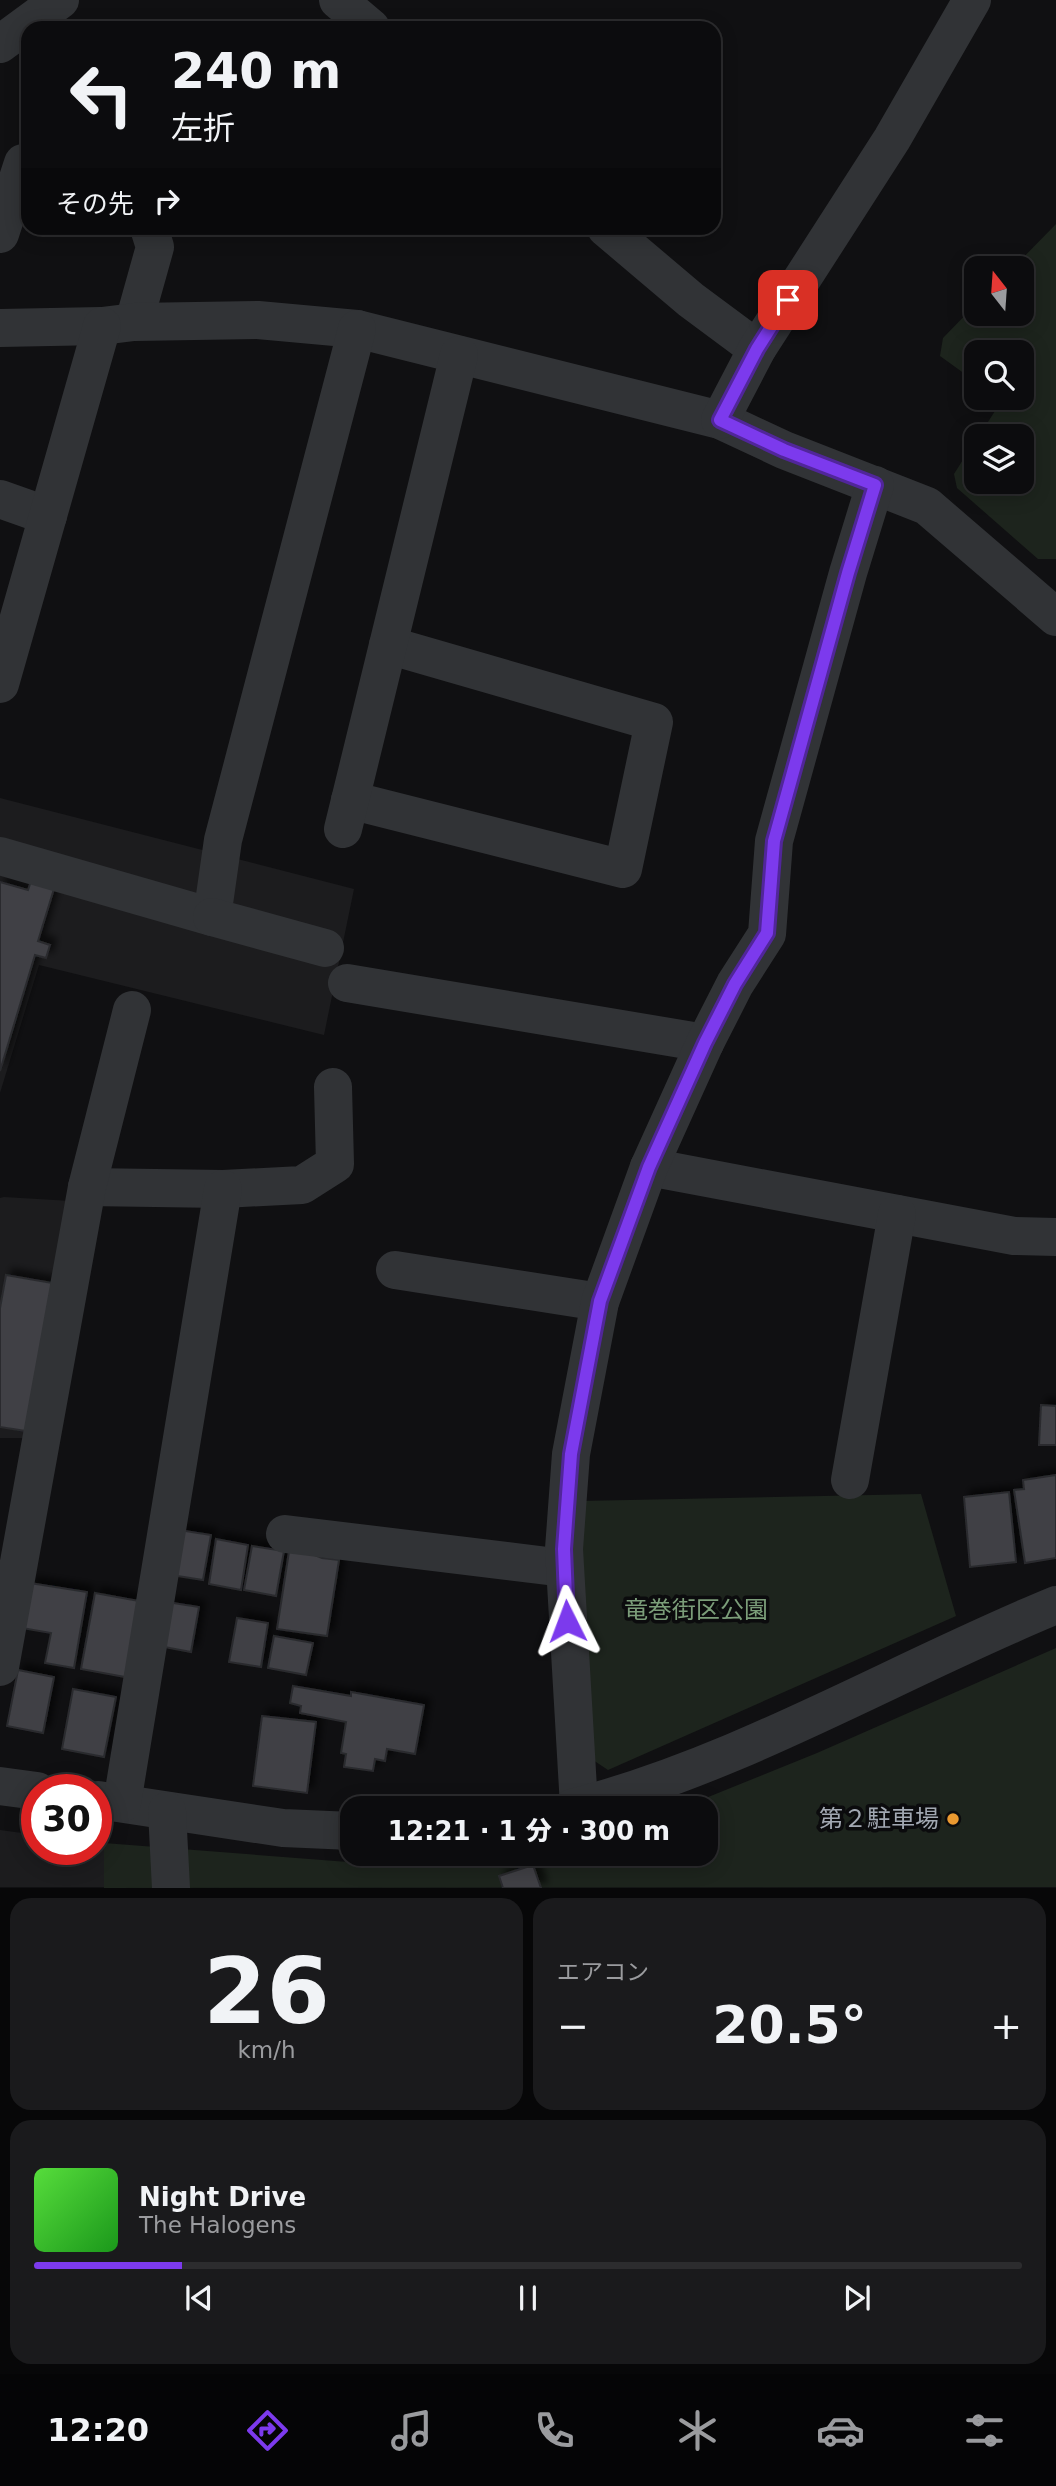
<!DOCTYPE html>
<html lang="ja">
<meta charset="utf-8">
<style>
:root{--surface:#0c0c0e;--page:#1a1a1c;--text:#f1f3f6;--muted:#9a9b9e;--line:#2c2c2e;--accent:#7c3aed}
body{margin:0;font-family:"DejaVu Sans","Noto Sans JP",sans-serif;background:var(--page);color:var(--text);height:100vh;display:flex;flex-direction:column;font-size:26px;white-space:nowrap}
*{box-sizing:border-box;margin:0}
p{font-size:23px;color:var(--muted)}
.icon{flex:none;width:38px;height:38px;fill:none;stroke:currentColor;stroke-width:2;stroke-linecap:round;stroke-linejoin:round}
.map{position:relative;height:1888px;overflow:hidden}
.details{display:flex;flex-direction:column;gap:10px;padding:10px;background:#070708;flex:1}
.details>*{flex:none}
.hud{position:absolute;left:21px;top:21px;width:700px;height:214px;border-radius:21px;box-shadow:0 4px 18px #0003,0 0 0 2px var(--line);background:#0c0c0e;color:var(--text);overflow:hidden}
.needle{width:46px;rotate:343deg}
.tools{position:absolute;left:964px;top:256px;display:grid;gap:14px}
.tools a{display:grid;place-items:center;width:70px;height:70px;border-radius:14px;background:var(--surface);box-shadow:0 4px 18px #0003,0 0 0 2px var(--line);font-size:35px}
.speed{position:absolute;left:21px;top:1774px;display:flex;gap:14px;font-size:35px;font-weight:700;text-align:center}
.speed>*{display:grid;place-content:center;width:91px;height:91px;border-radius:50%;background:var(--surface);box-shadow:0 4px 18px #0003,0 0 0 2px var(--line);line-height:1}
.speed .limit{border:10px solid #d22;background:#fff;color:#111}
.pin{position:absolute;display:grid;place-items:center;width:60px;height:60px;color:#fff;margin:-30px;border-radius:14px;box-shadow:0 4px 10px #0006}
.me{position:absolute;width:77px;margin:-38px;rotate:357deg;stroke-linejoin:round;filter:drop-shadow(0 0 5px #0008)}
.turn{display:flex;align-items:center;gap:24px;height:147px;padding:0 35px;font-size:32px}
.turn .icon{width:91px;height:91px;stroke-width:2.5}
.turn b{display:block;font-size:49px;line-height:60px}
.then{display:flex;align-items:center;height:66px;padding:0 35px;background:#0003;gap:14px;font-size:26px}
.big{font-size:52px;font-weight:800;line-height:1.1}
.details .card{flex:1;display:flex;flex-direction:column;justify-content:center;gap:10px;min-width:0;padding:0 24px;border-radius:21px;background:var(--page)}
.details .dial{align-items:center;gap:0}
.dial b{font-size:91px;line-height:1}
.song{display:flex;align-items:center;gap:21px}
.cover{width:84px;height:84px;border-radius:10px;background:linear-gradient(135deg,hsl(110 70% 55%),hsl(120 70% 35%))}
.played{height:7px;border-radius:4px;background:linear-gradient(90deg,var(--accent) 15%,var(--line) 15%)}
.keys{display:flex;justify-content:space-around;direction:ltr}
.heat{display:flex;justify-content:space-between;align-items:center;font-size:38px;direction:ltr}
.details .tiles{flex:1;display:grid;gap:10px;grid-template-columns:1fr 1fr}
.card:last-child{grid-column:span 2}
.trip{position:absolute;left:340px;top:1796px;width:378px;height:70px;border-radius:21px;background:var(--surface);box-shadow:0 4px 18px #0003,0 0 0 2px var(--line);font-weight:800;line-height:70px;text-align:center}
.dock{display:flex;height:112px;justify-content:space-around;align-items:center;background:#050506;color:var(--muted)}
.dock .icon{width:49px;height:49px}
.dock .on{color:var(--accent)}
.dock b{font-size:32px;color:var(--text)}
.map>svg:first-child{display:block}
</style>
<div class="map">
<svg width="1056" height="1888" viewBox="0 0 1056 1888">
<defs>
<filter id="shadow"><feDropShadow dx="6" dy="-6" stdDeviation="3.5" flood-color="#0009"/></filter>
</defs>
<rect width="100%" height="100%" fill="#101012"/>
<!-- built -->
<g fill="#1c1c1e">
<path d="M0 798 354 889 324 1035 39 965 0 1093Z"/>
<path d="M4 1197 71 1201 29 1438H0V1198Z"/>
<path d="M0 1830 37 1835V1850H96V1842L104 1843V1887H0Z"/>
</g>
<!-- green -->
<g fill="#1d241d">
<path d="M1056 224V559H1038L957 488 954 474 976 439V481H1022V436H979L995 411 993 397H1022V352H976V382L940 356 943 338 976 304V313H1022V268H1013Z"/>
<path d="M921 1494 956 1616 608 1770 593 1760 580 1501Z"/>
<path d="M1056 1648V1887L104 1888V1843L387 1865 491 1860 541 1853H705V1808H681L817 1753Z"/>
</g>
<!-- building -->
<g fill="#3f4045" stroke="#2a2b2e" stroke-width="2" filter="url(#shadow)">
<path d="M34 872 57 879 38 941 50 945 46 958 35 955 0 1071V882L28 890Z"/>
<path d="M6 1275 58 1284 32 1432 0 1427V1308Z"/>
<path d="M1041 1405 1056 1406V1445H1039Z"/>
<path d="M1056 1475V1558L1025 1563 1014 1490 1024 1489 1023 1480Z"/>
<path d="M1009 1492 1016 1562 970 1567 964 1497Z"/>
<path d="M179 1530 211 1535 203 1580 171 1575Z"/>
<path d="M216 1539 248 1545 241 1590 209 1584Z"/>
<path d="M290 1545 322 1558 339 1560 327 1636 277 1629Z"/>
<path d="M252 1546 284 1551 276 1596 244 1590Z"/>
<path d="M30 1583 87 1592 74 1668 45 1663 51 1633 22 1628Z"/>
<path d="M95 1593 139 1601 125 1677 81 1669Z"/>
<path d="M167 1602 199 1607 191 1652 159 1646Z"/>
<path d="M237 1618 268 1623 261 1667 229 1662Z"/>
<path d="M274 1636 313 1643 306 1675 268 1668Z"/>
<path d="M18 1670 54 1677 43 1733 7 1726Z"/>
<path d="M293 1686 351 1696V1692L424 1705 415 1754 387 1749 385 1761 375 1759 373 1771 344 1767 346 1754 341 1753 346 1722 300 1713 301 1706 290 1703Z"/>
<path d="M73 1689 116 1697 104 1757 62 1749Z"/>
<path d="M262 1716 316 1722 307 1793 253 1786Z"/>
<path d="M533 1865 541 1888H503L499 1876Z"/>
</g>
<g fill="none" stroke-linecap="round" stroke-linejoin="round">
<!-- minor -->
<g stroke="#313336" stroke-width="38">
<path d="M338 0 371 28"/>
<path d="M0 44 60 0"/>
<path d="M606 228 691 300 757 349"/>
<path d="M0 234 23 163"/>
<path d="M134 322 155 247 149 228"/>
<path d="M0 328 102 326 134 322 258 320 357 329 720 420 784 450 927 506 1056 617"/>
<path d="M720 420 757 349 892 139 972 0"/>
<path d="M0 499 48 516"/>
<path d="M0 684 102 326"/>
<path d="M350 800 623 869 654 722 388 645"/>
<path d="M343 829 459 355"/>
<path d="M0 856 212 917 223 840 357 329"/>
<path d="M212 917 325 948"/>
<path d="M347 983 705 1043"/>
<path d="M649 1167 1014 1236 1056 1237"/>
<path d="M87 1187 223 1189 302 1185 335 1164 333 1087"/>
<path d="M395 1270 600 1302"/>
<path d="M850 1480 897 1214"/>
<path d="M285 1534 564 1568"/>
<path d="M0 1667 87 1187 132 1010"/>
<path d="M0 1786 37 1791"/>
<path d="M98 1800 283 1828 352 1831"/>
<path d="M122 1803 223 1189"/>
<path d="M579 1806 564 1549 571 1454 600 1302 649 1167 705 1043 735 984 767 934 774 841 848 573 875 485"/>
<path d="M572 1808C742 1764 895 1671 1056 1605"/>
<path d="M167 1811 171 1888"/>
</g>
</g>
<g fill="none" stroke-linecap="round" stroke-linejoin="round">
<!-- route casing -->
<g stroke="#51269a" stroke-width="18">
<path id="route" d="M567 1621 564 1549 571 1454 600 1301 649 1167 705 1043 735 984 767 933 774 841 848 573 875 485 784 450 720 420 757 349 788 300"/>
</g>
<!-- route -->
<use href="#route" stroke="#7c3aed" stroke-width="12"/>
</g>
<!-- markers -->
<circle fill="#ea9930" stroke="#0b0b0d" stroke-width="2.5" cx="953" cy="1819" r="7"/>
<g text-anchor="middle" stroke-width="7" stroke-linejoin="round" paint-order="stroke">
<!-- park labels -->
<g font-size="24" fill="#7b9d79" stroke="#0b0b0d">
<text x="696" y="1618">竜巻街区公園</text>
</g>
<!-- poi labels -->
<g font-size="24" fill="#a2a8b2" stroke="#0b0b0d" text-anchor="end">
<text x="939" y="1827">第２駐車場</text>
</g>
</g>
</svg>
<div class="tools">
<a><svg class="needle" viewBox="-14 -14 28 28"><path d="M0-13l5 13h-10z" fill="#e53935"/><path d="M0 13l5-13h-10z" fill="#9a9b9e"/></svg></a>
<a><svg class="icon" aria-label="search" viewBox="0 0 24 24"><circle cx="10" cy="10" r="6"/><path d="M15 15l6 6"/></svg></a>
<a><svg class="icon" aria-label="layers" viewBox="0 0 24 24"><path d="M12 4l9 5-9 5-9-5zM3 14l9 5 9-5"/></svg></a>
</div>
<div class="speed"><div class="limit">30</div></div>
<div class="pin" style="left:788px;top:300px;background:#d93025"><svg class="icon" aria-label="arrive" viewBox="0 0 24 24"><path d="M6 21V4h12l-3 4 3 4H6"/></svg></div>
<svg class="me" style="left:567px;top:1621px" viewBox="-20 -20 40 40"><path d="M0-17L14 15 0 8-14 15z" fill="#7c3aed" stroke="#fff" stroke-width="4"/></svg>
<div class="trip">12:21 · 1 分 · 300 m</div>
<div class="hud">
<div class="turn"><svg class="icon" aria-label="left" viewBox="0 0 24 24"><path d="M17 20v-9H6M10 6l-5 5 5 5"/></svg><div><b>240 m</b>左折</div></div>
<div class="then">その先<svg class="icon" aria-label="right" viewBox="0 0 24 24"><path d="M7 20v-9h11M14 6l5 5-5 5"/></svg></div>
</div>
</div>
<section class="details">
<div class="tiles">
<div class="card dial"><b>26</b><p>km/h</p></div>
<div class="card"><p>エアコン</p>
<div class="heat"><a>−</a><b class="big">20.5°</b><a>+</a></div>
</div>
<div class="card">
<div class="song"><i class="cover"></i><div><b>Night Drive</b><p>The Halogens</p></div></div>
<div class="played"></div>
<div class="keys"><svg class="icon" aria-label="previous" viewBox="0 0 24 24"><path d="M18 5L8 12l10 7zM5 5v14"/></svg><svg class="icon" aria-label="pause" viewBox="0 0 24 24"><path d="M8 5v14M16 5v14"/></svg><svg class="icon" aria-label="next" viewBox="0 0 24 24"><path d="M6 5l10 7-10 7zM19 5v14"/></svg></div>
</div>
</div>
</section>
<nav class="dock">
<b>12:20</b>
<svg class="icon on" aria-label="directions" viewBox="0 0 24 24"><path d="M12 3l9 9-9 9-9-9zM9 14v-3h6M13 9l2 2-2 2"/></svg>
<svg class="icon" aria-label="music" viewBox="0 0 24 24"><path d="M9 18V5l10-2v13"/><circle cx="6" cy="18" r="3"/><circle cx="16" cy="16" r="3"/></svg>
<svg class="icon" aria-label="phone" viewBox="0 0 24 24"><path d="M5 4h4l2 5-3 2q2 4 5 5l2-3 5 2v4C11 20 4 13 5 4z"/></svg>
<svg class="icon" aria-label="climate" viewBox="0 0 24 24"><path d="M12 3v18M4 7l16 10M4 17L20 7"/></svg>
<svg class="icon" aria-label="car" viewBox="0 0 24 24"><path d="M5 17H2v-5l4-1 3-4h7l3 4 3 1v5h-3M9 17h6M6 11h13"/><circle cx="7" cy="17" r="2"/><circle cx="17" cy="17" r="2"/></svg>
<svg class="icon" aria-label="filters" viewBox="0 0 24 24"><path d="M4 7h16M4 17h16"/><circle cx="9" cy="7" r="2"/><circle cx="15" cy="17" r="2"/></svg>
</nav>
